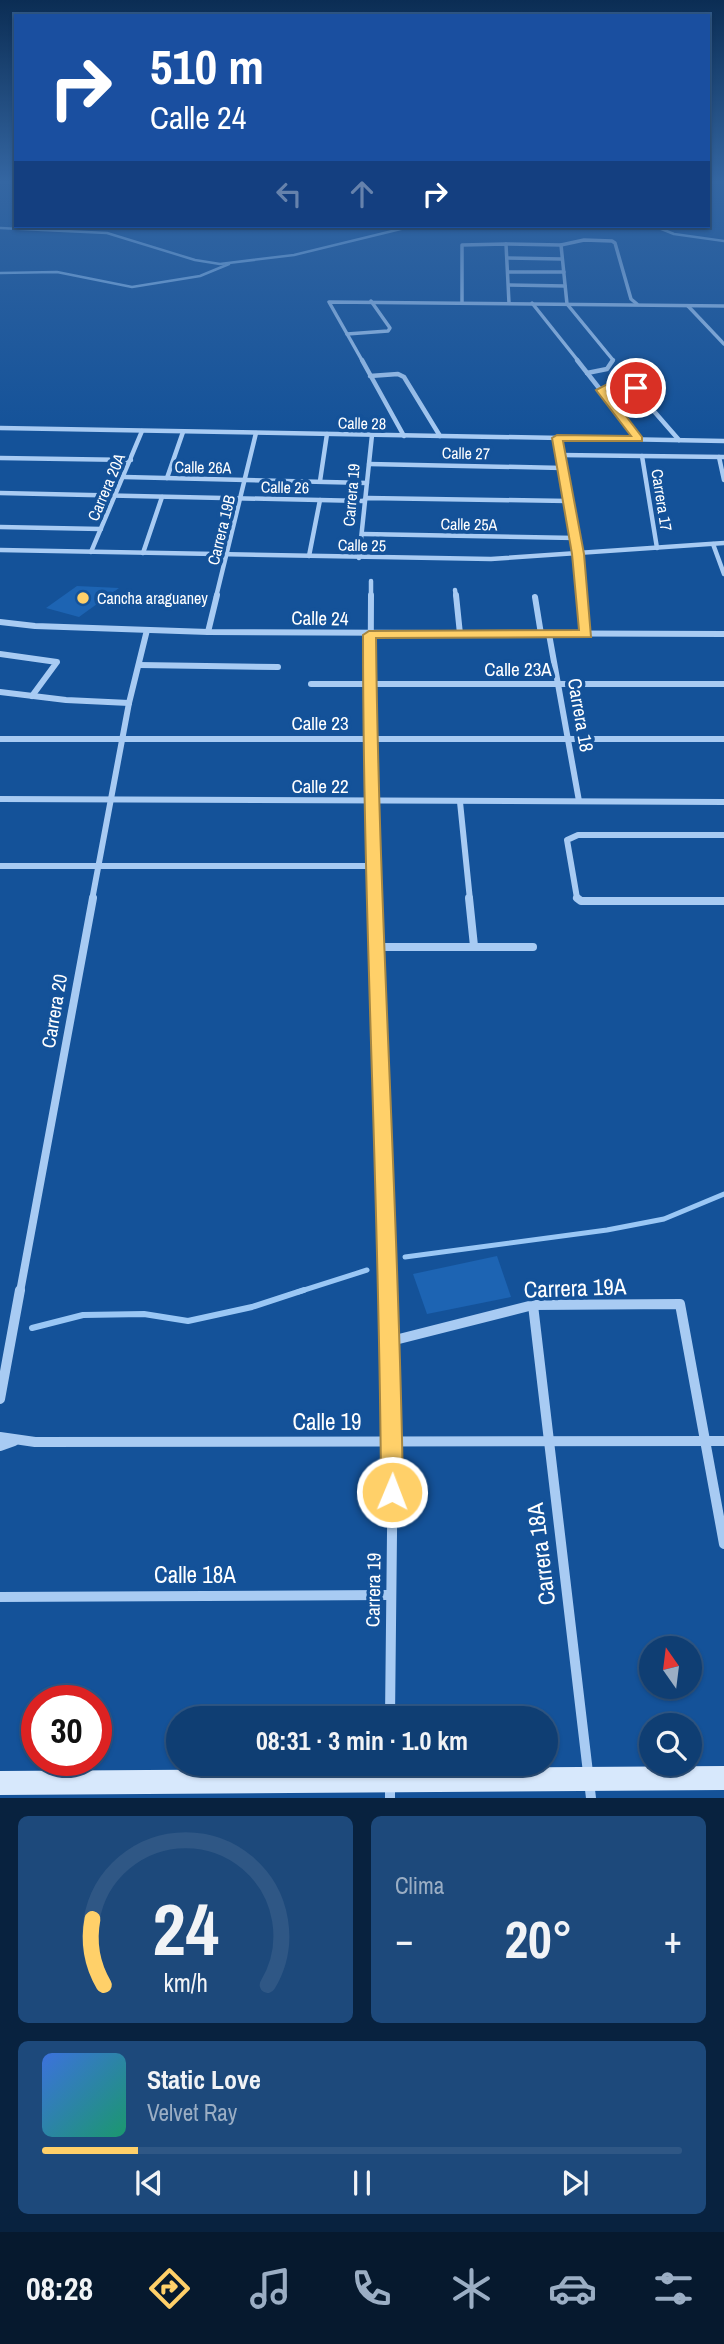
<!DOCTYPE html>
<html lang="es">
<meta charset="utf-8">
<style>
:root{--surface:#0f3e73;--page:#1d497b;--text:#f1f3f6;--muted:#9baec4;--line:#2f5785;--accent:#ffd069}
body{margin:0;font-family:"Archivo Narrow",sans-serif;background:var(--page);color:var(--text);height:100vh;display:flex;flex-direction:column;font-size:26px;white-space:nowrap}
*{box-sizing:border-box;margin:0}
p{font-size:23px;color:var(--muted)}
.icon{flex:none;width:38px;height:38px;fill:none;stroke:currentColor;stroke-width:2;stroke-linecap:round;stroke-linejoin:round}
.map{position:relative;height:1798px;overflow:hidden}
.side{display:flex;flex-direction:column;gap:18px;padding:18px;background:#08223f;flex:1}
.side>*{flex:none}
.hud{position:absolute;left:14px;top:14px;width:696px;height:214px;border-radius:0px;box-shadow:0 2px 5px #0004,0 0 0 2px var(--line);background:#1a4fa0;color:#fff;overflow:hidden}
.needle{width:46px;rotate:346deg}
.buttons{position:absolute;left:639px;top:1636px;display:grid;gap:14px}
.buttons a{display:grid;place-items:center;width:63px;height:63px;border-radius:50%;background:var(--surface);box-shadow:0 2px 5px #0004,0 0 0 2px var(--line);font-size:35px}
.speed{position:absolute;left:21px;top:1685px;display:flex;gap:14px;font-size:35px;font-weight:700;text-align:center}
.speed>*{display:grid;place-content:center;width:91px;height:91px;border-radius:50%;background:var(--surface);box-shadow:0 2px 5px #0004,0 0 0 2px var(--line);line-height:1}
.speed .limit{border:10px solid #d22;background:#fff;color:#111}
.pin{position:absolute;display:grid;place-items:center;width:60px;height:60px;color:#fff;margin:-30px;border:4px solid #fff;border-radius:50%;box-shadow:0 2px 7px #0007}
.me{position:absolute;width:77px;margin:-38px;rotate:1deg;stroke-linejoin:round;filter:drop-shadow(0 0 5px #0008)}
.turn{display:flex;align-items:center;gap:24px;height:147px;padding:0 21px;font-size:32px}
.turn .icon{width:91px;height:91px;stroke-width:2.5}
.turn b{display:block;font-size:49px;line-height:60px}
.lanes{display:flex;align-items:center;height:66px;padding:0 21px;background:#0003;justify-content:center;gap:35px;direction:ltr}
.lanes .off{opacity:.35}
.big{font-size:52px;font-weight:700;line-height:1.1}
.side .widget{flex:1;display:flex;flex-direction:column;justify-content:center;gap:10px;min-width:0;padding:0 24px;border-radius:10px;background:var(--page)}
.side .dial{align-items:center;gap:0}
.dial svg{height:182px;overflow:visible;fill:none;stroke:var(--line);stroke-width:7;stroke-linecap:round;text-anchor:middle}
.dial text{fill:var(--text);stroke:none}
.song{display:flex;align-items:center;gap:21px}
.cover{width:84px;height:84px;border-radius:10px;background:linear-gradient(135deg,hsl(220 70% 55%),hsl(160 70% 35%))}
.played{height:7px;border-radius:4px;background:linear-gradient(90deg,var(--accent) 15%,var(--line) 15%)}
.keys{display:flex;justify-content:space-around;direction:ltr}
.heat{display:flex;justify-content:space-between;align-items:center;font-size:38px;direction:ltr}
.side .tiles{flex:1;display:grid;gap:18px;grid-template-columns:1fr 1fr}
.widget:last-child{grid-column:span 2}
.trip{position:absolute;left:166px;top:1706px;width:392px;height:70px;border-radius:35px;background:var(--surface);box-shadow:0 2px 5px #0004,0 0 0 2px var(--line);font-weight:700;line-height:70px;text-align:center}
.dock{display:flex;height:112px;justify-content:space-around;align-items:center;background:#06192e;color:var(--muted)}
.dock .icon{width:49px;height:49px}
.dock .selected{color:var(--accent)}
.dock b{font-size:32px;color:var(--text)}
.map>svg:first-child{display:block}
</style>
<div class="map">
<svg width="724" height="1798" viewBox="0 0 724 1798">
<rect width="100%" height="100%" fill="#145299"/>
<!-- green -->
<g fill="#1d64b3">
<path d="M621 363H633L643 371 647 380 619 382 608 372Z"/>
<path d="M77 586 119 588 79 617 46 608Z"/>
<path d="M497 1256 511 1297 427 1314 413 1274Z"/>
</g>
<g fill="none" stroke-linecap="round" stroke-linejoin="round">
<!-- stream-far2 -->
<g stroke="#9ac7f5" stroke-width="2.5">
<path d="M459 226H521"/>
<path d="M654 226 674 234 724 241"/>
<path d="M0 228 107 233 195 260 220 264 294 255 413 226"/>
<path d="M0 273 57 272 132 287 200 276 229 264"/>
</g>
<!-- stream-far1 -->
<g stroke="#9ac7f5" stroke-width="5">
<path d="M405 1257 607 1230 664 1219 724 1194"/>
<path d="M298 1292 367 1270"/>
</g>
<!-- stream -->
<path stroke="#9ac7f5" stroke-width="6" d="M32 1328 83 1315 144 1314 188 1321 252 1307 304 1290"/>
<!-- street-far4 -->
<g stroke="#a8cbf3" stroke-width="3.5">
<path d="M506 244 561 245 584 240 612 241 615 243 631 299 637 304"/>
<path d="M561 245 567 304 613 360 612 362"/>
<path d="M508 258 562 259"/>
<path d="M508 272H564"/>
<path d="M509 285 565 286"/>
<path d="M462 302V245L506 244 509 303"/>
<path d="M532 303 579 362"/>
<path d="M688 306 724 344"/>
<path d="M347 334 388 331 390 328 371 301"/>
<path d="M363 362 329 302 724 306"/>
</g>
<!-- street-far3 -->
<g stroke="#a8cbf3" stroke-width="4.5">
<path d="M362 360 404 436"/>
<path d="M577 360 639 439"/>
<path d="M587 373 607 369 613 360"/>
<path d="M370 376 398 374 404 377 440 436"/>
<path d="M601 390 610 384 632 386 679 440"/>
<path d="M0 428 724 441"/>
<path d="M557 438 578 554 582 597"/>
<path d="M560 455 724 457"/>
<path d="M642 456 657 548"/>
<path d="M719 457 724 480"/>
<path d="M0 458 131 460"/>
<path d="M369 464 563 468"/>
<path d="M124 477 367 483"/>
<path d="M167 478 183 432"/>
<path d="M320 481 327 434"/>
<path d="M0 493 363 501 367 498 568 501"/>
<path d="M0 527 101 529"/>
<path d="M363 534 575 538"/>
<path d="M713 544 724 574"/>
<path d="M0 550 491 559 724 543"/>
<path d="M91 552 142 431"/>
<path d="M143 553 162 497"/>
<path d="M309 556 320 500"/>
<path d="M359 558 372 435"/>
<path d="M455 590 456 597"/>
<path d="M216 597 256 433"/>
<path d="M371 597V581"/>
</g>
<!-- street-far2 -->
<g stroke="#a8cbf3" stroke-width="6">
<path d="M371 595 370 802 374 900"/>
<path d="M456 595 460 634"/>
<path d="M582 595 586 634"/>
<path d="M535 597 541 634"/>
<path d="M0 622 35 626 208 632 724 634"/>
<path d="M208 632 217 595"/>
<path d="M549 634 579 801"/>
<path d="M0 654 57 662 32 696"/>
<path d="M139 665 278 667"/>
<path d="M311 684H724"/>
<path d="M0 692 66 700 129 703"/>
<path d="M0 739H724"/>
<path d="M0 799 724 802"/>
<path d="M460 802 470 900"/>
<path d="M0 866H373"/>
<path d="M92 900 129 703 147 630"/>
<path d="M580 900 577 898 567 840 578 835H724"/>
</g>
<!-- street-far1 -->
<g stroke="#a8cbf3" stroke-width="8">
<path d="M373 898 388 1292"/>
<path d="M469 898 474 946"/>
<path d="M577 898 581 901H724"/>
<path d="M375 947H533"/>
<path d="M20 1292 93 898"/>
</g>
<!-- street -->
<g stroke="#a8cbf3" stroke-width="10">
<path d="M388 1290 393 1441 390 1718"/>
<path d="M533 1305 591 1798"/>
<path d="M391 1341 533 1305 680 1304 724 1544"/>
<path d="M0 1399 20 1290"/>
<path d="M0 1437 35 1442 724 1441"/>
<path d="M0 1446 14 1441"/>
<path d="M0 1597 389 1595"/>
<path d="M390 1764V1798"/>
</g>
<!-- secondary -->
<path fill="#d7e8fc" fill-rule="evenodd" d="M724 1766V1790L0 1795V1771Z"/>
</g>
<!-- sky -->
<linearGradient id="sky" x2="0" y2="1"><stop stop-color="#0b2d54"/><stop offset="0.42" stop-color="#3466a2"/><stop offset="1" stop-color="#3466a2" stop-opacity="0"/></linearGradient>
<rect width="724" height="432" fill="url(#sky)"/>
<!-- route -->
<path fill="#ffd069" stroke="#a68744" stroke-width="2" d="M615 380 641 388 636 391 616 386 607 391 642 437V441H563L584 554 591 637 376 638C379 923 399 1208 403 1492L400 1500 392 1503 384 1500 381 1492C380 1206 363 921 363 635L369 631 579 630 572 554 552 438 557 435 631 436 596 390Z"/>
<!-- markers -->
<circle fill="#ffd069" stroke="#145299" stroke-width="2.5" cx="83" cy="598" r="7"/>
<g text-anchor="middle" stroke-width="7" stroke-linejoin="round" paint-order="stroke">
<!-- far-street labels -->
<g font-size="16" fill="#fff" stroke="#145299">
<text transform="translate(362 423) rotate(1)" y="6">Calle 28</text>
<text transform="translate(466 453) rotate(1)" y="6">Calle 27</text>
<text transform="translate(203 467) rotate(1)" y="6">Calle 26A</text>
<text transform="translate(106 487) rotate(-67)" y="6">Carrera 20A</text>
<text transform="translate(285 487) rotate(1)" y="6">Calle 26</text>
<text transform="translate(351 495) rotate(-85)" y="6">Carrera 19</text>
<text transform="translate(662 500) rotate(81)" y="6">Carrera 17</text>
<text transform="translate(469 524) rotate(1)" y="6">Calle 25A</text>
<text transform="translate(221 530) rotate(-76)" y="6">Carrera 19B</text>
<text transform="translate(362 545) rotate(1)" y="6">Calle 25</text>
</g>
<!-- far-poi labels -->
<g font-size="16" fill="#fff" stroke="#145299" text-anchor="start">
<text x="97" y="604">Cancha araguaney</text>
</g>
<!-- street labels -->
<g font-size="19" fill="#fff" stroke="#145299">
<text transform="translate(320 618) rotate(1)" y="7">Calle 24</text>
<text x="518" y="676">Calle 23A</text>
<text transform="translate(581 715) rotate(80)" y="7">Carrera 18</text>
<text x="320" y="730">Calle 23</text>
<text x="320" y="793">Calle 22</text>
<text transform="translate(54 1011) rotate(-80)" y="7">Carrera 20</text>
<text transform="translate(373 1590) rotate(-89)" y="7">Carrera 19</text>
</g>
<!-- near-street labels -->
<g font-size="23" fill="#fff" stroke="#145299">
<text transform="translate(575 1288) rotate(-2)" y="8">Carrera 19A</text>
<text x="327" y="1430">Calle 19</text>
<text transform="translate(541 1554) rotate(-97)" y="8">Carrera 18A</text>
<text x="195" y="1583">Calle 18A</text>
</g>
</g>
</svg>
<div class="buttons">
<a><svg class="needle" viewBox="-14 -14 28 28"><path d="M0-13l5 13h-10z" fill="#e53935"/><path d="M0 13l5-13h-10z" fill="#9baec4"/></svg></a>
<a><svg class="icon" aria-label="search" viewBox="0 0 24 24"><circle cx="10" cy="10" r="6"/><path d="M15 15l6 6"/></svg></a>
</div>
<div class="speed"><div class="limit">30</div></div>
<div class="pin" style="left:636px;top:388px;background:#d93025"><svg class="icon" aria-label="arrive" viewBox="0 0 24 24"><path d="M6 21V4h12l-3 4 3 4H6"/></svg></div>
<svg class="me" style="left:392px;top:1492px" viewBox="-20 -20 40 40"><circle r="17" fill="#ffd069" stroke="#fff" stroke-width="3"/><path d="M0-11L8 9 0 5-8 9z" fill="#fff"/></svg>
<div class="trip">08:31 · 3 min · 1.0 km</div>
<div class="hud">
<div class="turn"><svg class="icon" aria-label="right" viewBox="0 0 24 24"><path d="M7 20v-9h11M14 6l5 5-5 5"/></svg><div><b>510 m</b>Calle 24</div></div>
<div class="lanes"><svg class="icon off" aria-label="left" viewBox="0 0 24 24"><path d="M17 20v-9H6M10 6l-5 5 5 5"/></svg><svg class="icon off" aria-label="ahead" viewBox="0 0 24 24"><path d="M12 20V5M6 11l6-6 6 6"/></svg><svg class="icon" aria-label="right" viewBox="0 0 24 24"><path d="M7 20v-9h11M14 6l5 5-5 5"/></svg></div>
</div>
</div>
<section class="side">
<div class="tiles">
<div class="widget dial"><svg viewBox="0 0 100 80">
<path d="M14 69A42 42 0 1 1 86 69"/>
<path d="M14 69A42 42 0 0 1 9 40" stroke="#ffd069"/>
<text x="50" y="56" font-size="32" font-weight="700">24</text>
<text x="50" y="72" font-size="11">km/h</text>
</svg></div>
<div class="widget"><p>Clima</p>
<div class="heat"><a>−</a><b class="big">20°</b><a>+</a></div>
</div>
<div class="widget">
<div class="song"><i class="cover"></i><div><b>Static Love</b><p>Velvet Ray</p></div></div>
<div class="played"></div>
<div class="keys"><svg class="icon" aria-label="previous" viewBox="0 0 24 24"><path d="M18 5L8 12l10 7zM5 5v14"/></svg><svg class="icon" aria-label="pause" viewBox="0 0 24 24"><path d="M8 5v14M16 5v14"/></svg><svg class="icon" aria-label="next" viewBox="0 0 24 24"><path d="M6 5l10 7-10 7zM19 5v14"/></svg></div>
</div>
</div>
</section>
<nav class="dock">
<b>08:28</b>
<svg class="icon selected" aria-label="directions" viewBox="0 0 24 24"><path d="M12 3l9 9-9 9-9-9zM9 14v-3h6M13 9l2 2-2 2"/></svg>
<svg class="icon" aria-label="music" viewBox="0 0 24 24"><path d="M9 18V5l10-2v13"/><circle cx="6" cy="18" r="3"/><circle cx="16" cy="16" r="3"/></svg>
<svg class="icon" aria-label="phone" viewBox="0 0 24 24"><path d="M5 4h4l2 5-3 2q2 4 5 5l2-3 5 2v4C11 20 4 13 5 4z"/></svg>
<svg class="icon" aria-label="climate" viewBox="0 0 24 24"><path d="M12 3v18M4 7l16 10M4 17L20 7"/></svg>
<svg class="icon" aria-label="car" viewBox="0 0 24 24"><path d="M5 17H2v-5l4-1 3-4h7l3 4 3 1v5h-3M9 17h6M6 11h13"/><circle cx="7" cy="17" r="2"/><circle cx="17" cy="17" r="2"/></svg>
<svg class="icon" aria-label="filters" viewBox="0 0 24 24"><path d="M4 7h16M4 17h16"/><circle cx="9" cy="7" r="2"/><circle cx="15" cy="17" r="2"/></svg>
</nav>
